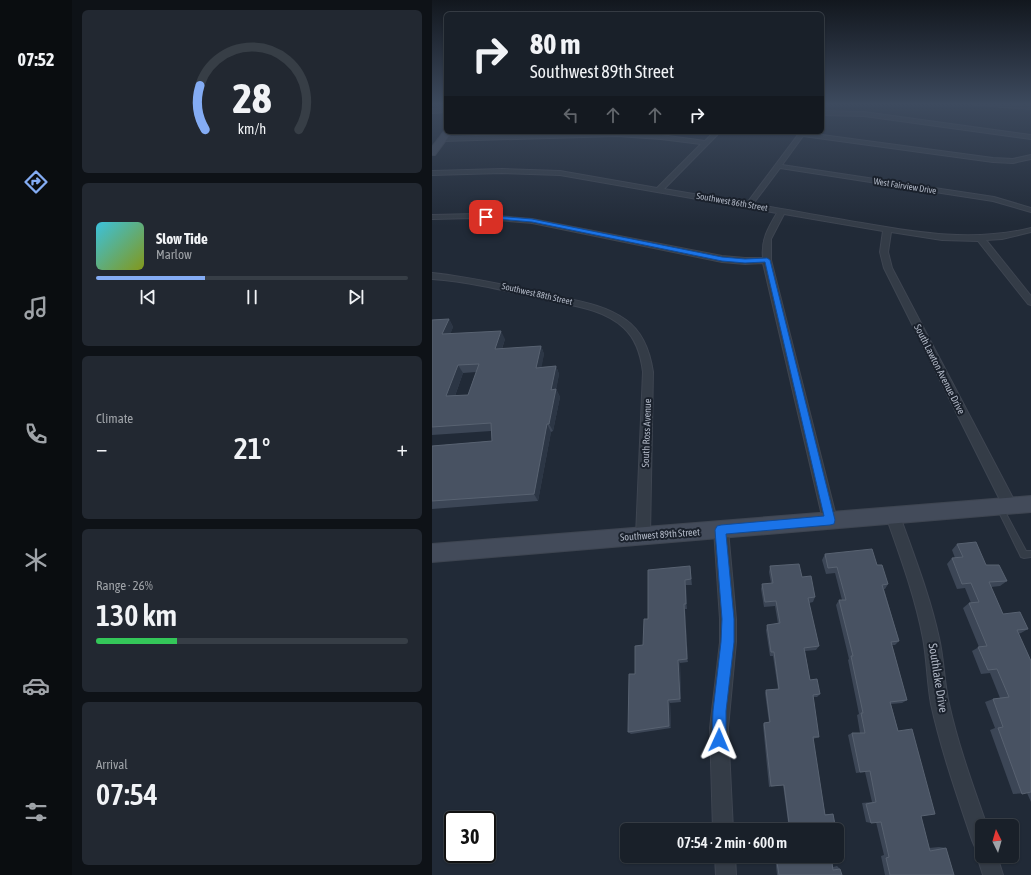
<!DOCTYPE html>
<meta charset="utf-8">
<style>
:root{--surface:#192029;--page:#222831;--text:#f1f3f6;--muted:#9fa3a8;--line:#373e46;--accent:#84acf4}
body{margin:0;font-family:"Asap Condensed",sans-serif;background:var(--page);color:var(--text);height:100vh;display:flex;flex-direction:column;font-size:15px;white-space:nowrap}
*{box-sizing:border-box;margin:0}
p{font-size:13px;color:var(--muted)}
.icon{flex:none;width:22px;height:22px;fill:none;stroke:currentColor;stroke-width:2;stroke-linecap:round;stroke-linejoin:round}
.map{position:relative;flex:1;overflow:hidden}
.side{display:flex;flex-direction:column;gap:10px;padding:10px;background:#0e1217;width:360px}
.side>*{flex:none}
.banner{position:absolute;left:12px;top:12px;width:380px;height:122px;border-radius:6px;box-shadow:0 1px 3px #0004,0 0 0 1px var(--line);background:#192029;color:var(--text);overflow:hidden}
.needle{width:26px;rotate:355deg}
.controls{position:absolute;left:543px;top:819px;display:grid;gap:8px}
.controls a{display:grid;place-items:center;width:44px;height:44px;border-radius:6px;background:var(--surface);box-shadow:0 1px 3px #0004,0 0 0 1px var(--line);font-size:20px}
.speed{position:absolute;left:12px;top:811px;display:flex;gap:8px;font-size:20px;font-weight:700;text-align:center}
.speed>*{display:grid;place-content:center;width:52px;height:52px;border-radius:50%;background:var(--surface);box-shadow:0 1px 3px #0004,0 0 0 1px var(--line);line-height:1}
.speed .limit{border:2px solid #111;border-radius:6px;background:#fff;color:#111}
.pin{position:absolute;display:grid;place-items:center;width:34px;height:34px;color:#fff;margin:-17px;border-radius:8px;box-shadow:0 2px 6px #0006}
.me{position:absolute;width:44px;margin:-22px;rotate:1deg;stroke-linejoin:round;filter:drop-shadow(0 0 3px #0008)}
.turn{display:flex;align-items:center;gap:14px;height:84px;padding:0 20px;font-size:18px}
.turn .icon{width:52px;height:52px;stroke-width:2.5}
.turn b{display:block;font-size:28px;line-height:34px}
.lanes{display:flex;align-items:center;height:38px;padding:0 20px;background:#0003;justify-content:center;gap:20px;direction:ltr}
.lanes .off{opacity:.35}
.big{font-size:30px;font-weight:600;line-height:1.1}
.side .widget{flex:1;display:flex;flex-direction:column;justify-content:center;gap:6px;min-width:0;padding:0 14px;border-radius:6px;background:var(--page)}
.side .dial{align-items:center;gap:0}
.dial svg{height:104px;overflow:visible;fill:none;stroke:var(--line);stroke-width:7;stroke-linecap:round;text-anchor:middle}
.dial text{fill:var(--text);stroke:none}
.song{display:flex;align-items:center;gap:12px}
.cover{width:48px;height:48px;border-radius:6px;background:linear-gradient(135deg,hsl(190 70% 55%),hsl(70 70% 35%))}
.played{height:4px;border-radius:2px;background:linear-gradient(90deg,var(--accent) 35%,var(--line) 35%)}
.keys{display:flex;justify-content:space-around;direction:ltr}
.heat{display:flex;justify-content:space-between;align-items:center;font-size:22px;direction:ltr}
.charge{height:6px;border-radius:3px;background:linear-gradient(90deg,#34c759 26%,var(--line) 0)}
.trip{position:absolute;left:188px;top:823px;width:224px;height:40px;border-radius:6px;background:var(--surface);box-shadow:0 1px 3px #0004,0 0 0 1px var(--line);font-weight:600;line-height:40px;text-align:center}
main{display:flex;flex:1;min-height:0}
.tab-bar{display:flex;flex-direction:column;width:72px;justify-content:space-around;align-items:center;background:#0a0d10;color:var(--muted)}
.tab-bar .icon{width:28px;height:28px}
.tab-bar .selected{color:var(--accent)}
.tab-bar b{font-size:18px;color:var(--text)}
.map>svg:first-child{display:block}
</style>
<main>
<nav class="tab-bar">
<b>07:52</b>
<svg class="icon selected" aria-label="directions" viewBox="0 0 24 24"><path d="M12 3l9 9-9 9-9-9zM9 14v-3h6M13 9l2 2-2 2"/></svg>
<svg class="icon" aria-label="music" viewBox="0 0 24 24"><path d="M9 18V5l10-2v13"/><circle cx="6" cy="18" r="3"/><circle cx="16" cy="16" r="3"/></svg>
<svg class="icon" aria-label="phone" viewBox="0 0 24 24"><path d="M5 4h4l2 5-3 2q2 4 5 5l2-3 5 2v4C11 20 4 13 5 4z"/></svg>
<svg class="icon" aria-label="climate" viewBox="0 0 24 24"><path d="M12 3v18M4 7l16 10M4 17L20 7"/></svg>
<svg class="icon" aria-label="car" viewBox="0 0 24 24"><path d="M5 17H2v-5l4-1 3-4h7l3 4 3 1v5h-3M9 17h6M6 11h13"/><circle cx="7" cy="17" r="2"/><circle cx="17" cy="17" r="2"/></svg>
<svg class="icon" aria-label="filters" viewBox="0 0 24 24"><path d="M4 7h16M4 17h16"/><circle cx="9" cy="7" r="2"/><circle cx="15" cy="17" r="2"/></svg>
</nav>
<section class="side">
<div class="widget dial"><svg viewBox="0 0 100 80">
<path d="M14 69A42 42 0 1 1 86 69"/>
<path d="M14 69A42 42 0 0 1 10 35" stroke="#84acf4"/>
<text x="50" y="56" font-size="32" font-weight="700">28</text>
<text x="50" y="72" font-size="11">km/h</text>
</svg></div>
<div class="widget">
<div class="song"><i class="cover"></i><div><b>Slow Tide</b><p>Marlow</p></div></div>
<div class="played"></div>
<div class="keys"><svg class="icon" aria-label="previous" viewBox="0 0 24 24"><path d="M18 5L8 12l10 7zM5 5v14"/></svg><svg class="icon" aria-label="pause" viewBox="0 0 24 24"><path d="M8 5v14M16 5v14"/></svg><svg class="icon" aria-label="next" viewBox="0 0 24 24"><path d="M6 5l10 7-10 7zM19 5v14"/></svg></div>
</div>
<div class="widget"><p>Climate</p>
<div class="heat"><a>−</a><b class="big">21°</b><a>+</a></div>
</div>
<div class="widget"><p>Range · 26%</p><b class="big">130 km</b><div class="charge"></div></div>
<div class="widget"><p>Arrival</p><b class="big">07:54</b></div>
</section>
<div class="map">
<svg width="599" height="875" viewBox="0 0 599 875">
<rect width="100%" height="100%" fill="#212a37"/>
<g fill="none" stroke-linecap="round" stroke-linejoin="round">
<!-- service casing -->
<g stroke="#3e4551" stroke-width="2">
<path id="service" d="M568 505 570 506 594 551H599V557L592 558 589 557 565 508 566 506Z"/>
</g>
<!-- minor casing -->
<g stroke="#3e4551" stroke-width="2">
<g id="minor">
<path d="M542 103 599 105V109L544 105Z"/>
<path d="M14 108V112L0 113V109Z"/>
<path d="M390 111 432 112 599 135V139L432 116 390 115Z"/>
<path d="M185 132 229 135 273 141 282 132H288L232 189 315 203 368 132 561 158 581 159 599 155V159L581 163 561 162 371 136 350 165 562 197 599 208V212L561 201 348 168 321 204C357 210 393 217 430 223 487 233 542 242 599 228V232L570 239 554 240 599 296V305L596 304 546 241 510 240 459 232 456 252 460 268 583 502 585 506 583 510 578 512 573 510 452 268 448 252 451 231 352 214 339 239V260L405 520 403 524 398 526 393 524 391 520 331 263 313 264 290 262 100 223 43 218 0 219V215L43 214 100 219 290 256 313 258H331C329 240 336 228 345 213L128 175 70 173 0 175V171L70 169 128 171 225 188 269 144 229 139 185 136 11 141 8 139 11 137Z"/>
<path d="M0 273C41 277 80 287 119 295 145 301 172 304 194 320 211 332 218 352 221 372L218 536 216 541 211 542 206 541 204 536 211 372C209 356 205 340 192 328 173 310 144 306 119 301 79 292 41 282 0 279Z"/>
<path d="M461 510 466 512 468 516C482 556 498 596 507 638 512 660 512 682 517 704 526 745 541 786 555 826H550V856H565L571 875H551L545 856 548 849 543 847 540 840C525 795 509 750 499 704 495 682 495 659 491 638 483 596 468 556 454 516L456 512Z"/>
<path d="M289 524 294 526 296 530 304 619V642L296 728 301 830H281L278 728 288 642V619L282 530 284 526Z"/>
<path d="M283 856H303L304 875H284Z"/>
</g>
</g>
<!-- secondary casing -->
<g stroke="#3e4551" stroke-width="2">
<g id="secondary">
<path d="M13 130 14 132H20L3 155H0V147Z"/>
<path d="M599 496V512L0 562V544Z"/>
</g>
</g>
<!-- service -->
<use href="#service" fill="#343c47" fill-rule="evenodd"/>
<!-- minor -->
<use href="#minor" fill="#343c47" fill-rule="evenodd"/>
<!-- secondary -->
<use href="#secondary" fill="#434b5a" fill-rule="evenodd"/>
</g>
<!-- wall -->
<g fill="#3c4656" fill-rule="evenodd">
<path d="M17 319 21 327 18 334 73 339 70 349 109 346 112 354 109 367 124 366 127 374 124 389 128 397 121 431 119 432 106 501 0 509V446L60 441 59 431 0 435V320ZM44 372 36 395 23 396 31 373Z"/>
<path d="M525 544 575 581 568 586 559 587 571 614 596 629 589 633 586 634 599 661V802L595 793 581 794 558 730 563 728 553 702 561 699 568 698 558 673 549 674 540 651 547 647 531 608 537 603H539L533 588 525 589 515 564 520 558H523L520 550Z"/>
<path d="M393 554 445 565 456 584 453 589H452L467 641 463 645H460L475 700 470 703 459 704 497 848 507 847 514 848 522 875H453L449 856 452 855 444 822 439 823 434 822 430 803 440 802 433 772 424 773 416 735 420 733H428L425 715 427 714 416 660 417 659 404 605 407 600H410L403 573 394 574 390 560Z"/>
<path d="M258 566 260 585H254L255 609H253L256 662 248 663 249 702 238 703 239 728 199 734 196 732 211 645 216 619Z"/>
<path d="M338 566 370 577 383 597 381 602 377 603 387 646 384 650 373 651 378 680 388 694 385 697H381L387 737 381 739 393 814H401L404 830H340L339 824 356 822 351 785 337 787 331 725 332 723 337 722 333 693 334 690 346 689 341 656H338L334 630 335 625 346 624 343 606 332 607 329 589 330 584 339 583 337 572Z"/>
<path d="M343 856H399L401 867 405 866 408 869 410 875H345Z"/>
</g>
<!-- shaded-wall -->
<g fill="#2c3645">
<path d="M17 319 21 327 15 343 10 334Z"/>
<path d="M69 331 73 339 67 357 63 349Z"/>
<path d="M109 346 112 354 108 376 104 368Z"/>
<path d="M26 365 31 373 20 404 14 396Z"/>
<path d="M124 366 127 374 124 391V389L128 397 121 431 117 424 119 390Z"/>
<path d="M115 424 119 432 106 501 102 494Z"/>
<path d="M258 566 259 572 260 585 259 579Z"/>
<path d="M253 580 254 585 255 609 254 604Z"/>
<path d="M252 604 253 609 256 662 255 659Z"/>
<path d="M246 660 248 663 249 702 248 699Z"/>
<path d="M236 700 238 703 239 728 237 726Z"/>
</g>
<!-- building -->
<g fill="#485262" stroke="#586271" fill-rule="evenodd">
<path d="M17 319 10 334 69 331 63 349 109 346 104 368 124 366 119 390 124 389 117 424H115L102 494 0 501V446L60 441 59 423 0 427V320ZM47 364 36 395 14 396 26 365Z"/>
<path d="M544 542 554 565H567L575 581 557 582 571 614 588 612 596 629 585 630 599 661V792L590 794 566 728 571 727 561 699 577 697 565 669 556 670 546 647 555 646 537 603 547 602 539 583 530 584 520 558 531 557 525 544Z"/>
<path d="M440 549 445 565H450L456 584 450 585 467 641 459 642 475 700 458 702 466 731 480 729 503 814 489 816 498 851 514 848 522 875H458L454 858 457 857 449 822 439 823 434 804 444 802 438 771 428 772 420 733H433L429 713H431L419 656H421L407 600H414L405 567 396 568 393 554Z"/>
<path d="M367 564 370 577 379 576 383 597 376 598 387 646 372 648 378 680 385 679 388 694 381 695 387 737H381L393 815 401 814 404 830H341V825L357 823 352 785 339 786 332 723 338 722 334 690 347 689 342 652H339L335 625 348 623 344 601 333 602 330 584 341 583 338 566Z"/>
<path d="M258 566 259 579 253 580 254 604H252L255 659 246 660 248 699 236 700 237 726 196 732 197 674H203V646L211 645 212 619H216V570Z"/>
<path d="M344 856H399L401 870 408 869 410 875H347Z"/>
</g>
<!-- sky -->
<linearGradient id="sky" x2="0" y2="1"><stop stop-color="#12171e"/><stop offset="0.46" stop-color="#3d4a5e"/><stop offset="1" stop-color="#3d4a5e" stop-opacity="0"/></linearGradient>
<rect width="599" height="226" fill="url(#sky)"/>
<!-- route -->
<path fill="#1a73e8" stroke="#114b97" d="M52 215 100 219 290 257 313 259 335 258 338 260 403 520 402 524 398 525 294 534 302 619V642L294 711V740L292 745 287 747 282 745 280 740 281 711 289 642 290 619 283 530 285 526 289 525 392 516 333 262 313 263 290 261 100 222 54 218 52 217Z"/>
<g text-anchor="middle" stroke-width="4" stroke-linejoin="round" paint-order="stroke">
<!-- far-street labels -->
<g font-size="9" fill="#afb6c4" stroke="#1a212c">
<text transform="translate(473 186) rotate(9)" y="3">West Fairview Drive</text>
<text transform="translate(300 202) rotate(10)" y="3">Southwest 86th Street</text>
<text transform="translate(105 294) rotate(13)" y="3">Southwest 88th Street</text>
</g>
<!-- street labels -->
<g font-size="10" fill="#afb6c4" stroke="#1a212c">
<text transform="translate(508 369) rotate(63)" y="4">South Lawton Avenue Drive</text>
<text transform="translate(214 433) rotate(-88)" y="4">South Ross Avenue</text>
<text transform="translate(228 534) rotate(-4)" y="4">Southwest 89th Street</text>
</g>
<!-- near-street labels -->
<g font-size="12" fill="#afb6c4" stroke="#1a212c">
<text transform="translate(506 678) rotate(81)" y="4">Southlake Drive</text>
</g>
</g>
</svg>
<div class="controls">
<a><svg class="needle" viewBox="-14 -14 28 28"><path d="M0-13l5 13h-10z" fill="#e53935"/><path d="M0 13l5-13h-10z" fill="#9fa3a8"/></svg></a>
</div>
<div class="speed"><div class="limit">30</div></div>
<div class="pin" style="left:54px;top:217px;background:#d93025"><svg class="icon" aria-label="arrive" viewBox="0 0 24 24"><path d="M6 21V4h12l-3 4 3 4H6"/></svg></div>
<svg class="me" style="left:287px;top:740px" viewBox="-20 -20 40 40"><path d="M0-17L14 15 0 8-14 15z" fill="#1a73e8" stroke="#fff" stroke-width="4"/></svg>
<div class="trip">07:54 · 2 min · 600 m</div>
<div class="banner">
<div class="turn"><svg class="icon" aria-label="right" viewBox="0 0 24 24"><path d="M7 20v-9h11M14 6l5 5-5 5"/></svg><div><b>80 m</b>Southwest 89th Street</div></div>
<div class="lanes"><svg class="icon off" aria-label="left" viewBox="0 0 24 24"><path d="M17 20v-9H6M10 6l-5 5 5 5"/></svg><svg class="icon off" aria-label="ahead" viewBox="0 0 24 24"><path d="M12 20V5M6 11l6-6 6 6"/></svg><svg class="icon off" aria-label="ahead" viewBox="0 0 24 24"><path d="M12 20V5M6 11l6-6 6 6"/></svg><svg class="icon" aria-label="right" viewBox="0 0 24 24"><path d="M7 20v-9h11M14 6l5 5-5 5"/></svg></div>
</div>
</div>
</main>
